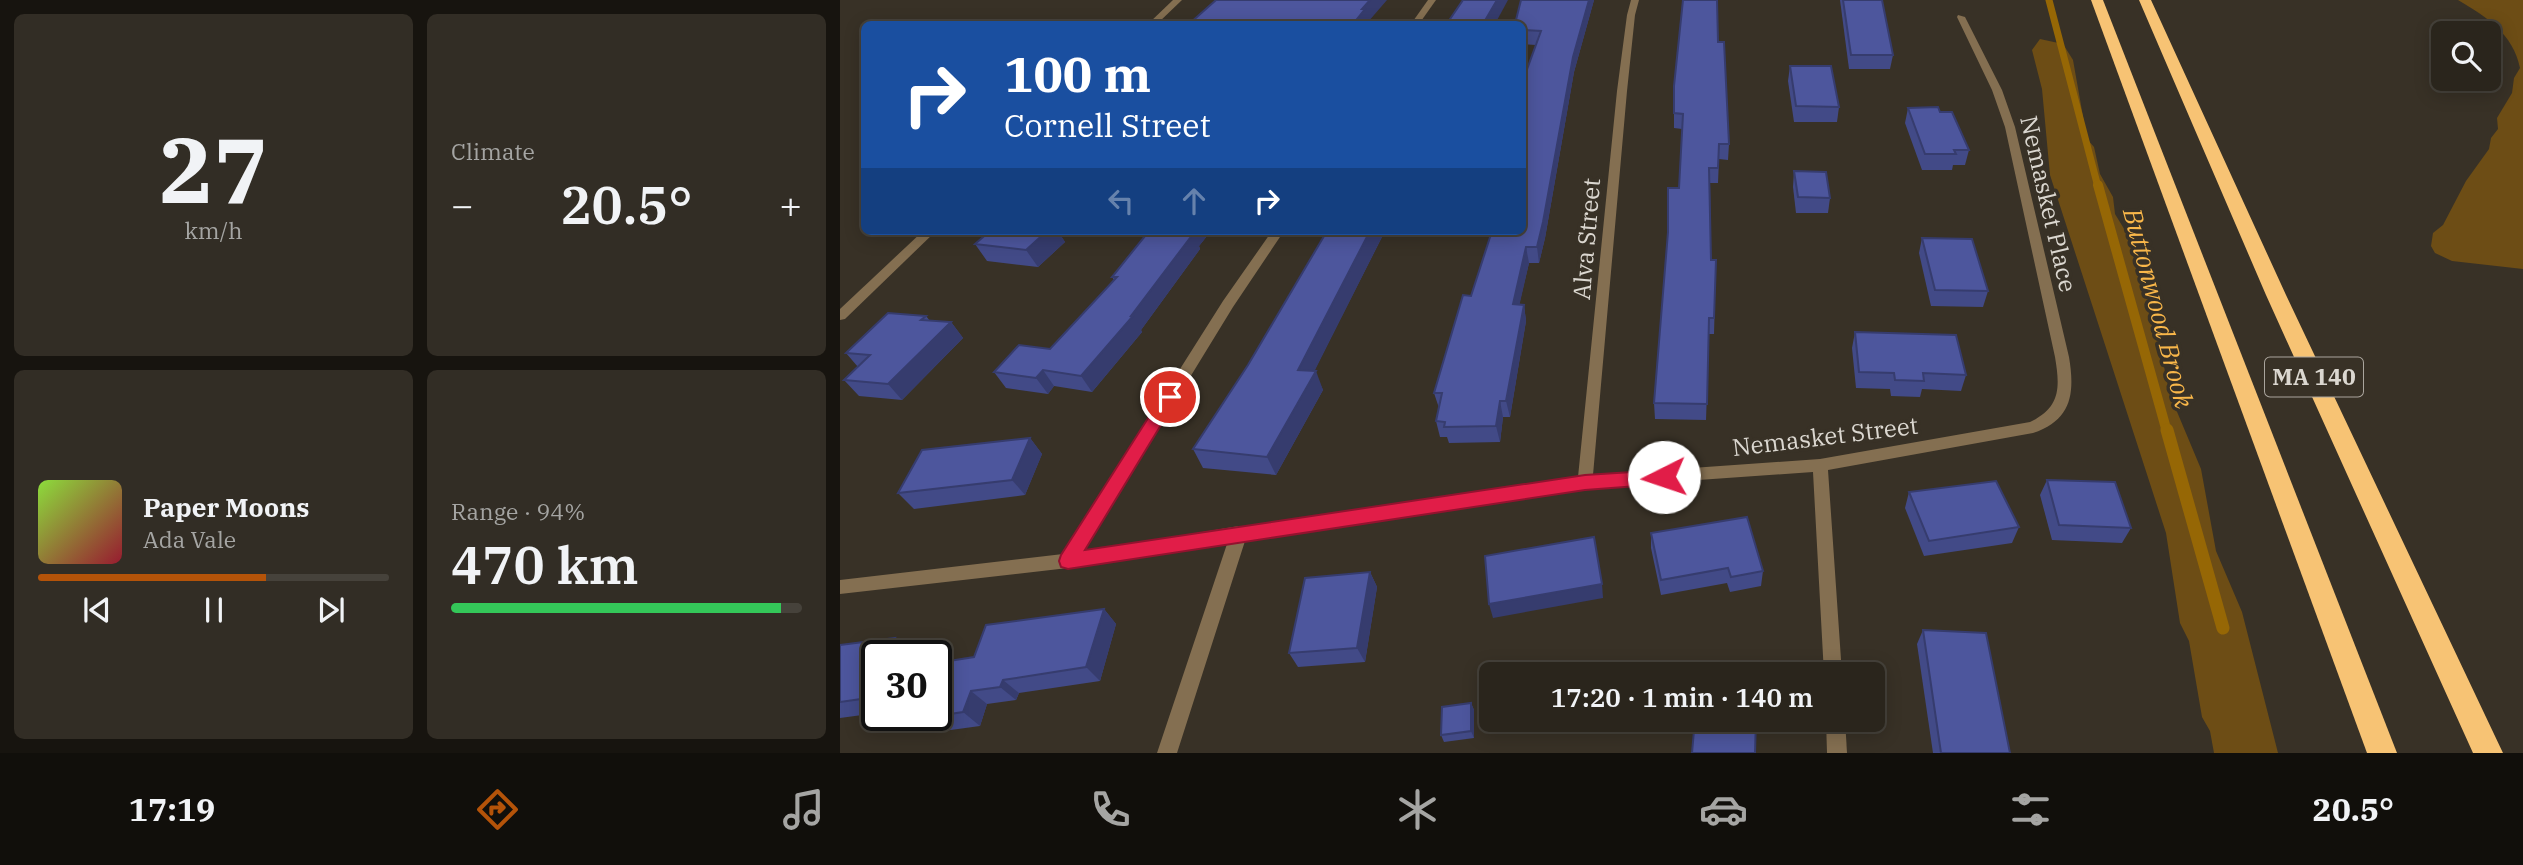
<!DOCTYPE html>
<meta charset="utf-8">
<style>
:root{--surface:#2a251c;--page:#322d25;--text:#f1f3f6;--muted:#a5a5a3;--line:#46423b;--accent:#b45309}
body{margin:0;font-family:"IBM Plex Serif",serif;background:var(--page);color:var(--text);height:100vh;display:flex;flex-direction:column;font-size:26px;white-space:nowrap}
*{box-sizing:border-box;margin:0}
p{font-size:23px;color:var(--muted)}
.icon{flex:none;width:38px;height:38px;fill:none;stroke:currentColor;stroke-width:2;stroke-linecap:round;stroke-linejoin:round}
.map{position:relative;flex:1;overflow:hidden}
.panel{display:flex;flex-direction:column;gap:14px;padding:14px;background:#17140f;width:840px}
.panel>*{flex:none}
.top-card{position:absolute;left:21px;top:21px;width:665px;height:214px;border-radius:10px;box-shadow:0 4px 18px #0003,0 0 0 2px var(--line);background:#1a4fa0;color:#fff;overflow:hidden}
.controls{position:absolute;left:1591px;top:21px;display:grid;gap:14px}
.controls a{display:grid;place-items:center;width:70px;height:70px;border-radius:10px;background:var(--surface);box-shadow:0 4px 18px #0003,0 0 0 2px var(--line);font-size:35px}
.speed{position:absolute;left:21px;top:640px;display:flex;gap:14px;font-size:35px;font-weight:700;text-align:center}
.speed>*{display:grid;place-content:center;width:91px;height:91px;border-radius:50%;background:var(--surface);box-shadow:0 4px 18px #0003,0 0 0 2px var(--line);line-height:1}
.speed .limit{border:4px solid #111;border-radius:10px;background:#fff;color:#111}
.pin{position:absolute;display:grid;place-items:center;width:60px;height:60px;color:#fff;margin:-30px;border:4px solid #fff;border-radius:50%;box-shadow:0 2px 7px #0007}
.me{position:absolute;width:77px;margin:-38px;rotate:266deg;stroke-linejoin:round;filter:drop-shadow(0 0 5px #0008)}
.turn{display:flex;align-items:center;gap:24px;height:147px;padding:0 28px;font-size:32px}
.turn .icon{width:91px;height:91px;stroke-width:2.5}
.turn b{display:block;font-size:49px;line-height:60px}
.lanes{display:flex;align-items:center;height:66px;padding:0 28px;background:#0003;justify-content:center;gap:35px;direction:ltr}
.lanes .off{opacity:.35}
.big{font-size:52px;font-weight:600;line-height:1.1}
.panel .widget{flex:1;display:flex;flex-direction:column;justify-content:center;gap:10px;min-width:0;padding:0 24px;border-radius:10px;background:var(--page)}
.panel .dial{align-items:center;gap:0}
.dial b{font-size:91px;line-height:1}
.song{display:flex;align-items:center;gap:21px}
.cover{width:84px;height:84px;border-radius:10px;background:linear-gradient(135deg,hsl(90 70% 55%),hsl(350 70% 35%))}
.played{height:7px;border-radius:4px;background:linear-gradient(90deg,var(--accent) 65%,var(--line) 65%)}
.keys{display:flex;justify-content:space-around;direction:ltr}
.heat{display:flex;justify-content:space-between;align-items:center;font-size:38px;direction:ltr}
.charge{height:10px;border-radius:5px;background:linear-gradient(90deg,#34c759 94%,var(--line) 0)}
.panel .tiles{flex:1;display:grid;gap:14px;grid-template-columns:repeat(2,1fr)}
.trip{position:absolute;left:639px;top:662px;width:406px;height:70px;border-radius:10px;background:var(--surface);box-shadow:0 4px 18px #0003,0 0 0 2px var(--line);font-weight:600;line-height:70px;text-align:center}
.dock{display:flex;height:112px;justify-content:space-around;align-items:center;background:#110f0b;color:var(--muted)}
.dock .icon{width:49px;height:49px}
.dock .current{color:var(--accent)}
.dock b{font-size:32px;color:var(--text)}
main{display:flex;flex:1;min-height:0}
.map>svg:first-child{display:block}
</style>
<main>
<section class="panel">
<div class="tiles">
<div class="widget dial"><b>27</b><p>km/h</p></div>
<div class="widget"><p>Climate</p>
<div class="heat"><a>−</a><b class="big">20.5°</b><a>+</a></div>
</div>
<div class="widget">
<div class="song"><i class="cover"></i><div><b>Paper Moons</b><p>Ada Vale</p></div></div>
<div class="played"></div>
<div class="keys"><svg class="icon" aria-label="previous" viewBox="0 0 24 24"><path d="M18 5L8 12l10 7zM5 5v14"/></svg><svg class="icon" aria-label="pause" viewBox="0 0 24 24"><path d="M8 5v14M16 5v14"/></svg><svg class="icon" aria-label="next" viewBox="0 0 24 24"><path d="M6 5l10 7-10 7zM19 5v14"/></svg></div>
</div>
<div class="widget"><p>Range · 94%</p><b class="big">470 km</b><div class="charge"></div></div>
</div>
</section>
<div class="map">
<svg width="1683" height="753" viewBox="0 0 1683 753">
<rect width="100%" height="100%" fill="#383126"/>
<!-- green -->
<g fill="#6d4d15">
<path d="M1618 0H1683V269L1612 261 1595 253 1591 246 1593 233 1603 225 1626 181 1649 149 1651 138 1658 129 1657 118 1672 93 1674 78 1680 68C1673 34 1647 17 1618 0Z"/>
<path d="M1200 39 1223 44 1233 60 1247 139 1254 147 1260 174 1273 197 1275 214 1286 232 1305 277 1330 395 1361 469 1376 551 1402 612 1438 753H1374L1370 731 1362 717 1349 641 1340 623 1326 533 1210 175 1202 89 1192 50Z"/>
</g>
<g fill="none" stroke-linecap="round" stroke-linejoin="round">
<!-- stream-far2 -->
<path stroke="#966705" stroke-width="7" d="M1209 0 1258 187"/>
<!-- stream-far1 -->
<path stroke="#966705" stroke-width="10" d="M1258 185 1327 432"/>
<!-- stream -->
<path stroke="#966705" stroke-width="13" d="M1327 430 1383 628"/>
<!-- street -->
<g fill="#846f51" fill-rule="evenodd">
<path d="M333 0H342L317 24H308Z"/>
<path d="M588 0H596L579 24H571Z"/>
<path d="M791 0H799L795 15 787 91 753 475 980 459 1190 422C1221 407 1220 387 1215 357L1165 127 1152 90 1117 17 1118 15 1125 17 1162 90 1175 127 1229 357C1235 393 1232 420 1193 433L988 470 1002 674H984L973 472 745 488 405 541 337 753H317L387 544 228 568 0 594V580L223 554 383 301 432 231H444L393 307 243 552 399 526 403 527 738 477 777 91 787 15Z"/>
<path d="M83 231H96L5 319 0 320V309Z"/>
<path d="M986 719H1005L1007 753H987Z"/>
</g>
<!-- highway -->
<g fill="#f7c374" fill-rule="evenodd">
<path d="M1251 0H1263L1557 753H1527Z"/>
<path d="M1299 0H1311L1446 295 1663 753H1633L1426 295Z"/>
</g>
</g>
<!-- wall -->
<g fill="#424a87">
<path d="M681 0H754L734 72 705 238 699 263H689L679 305H684L686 321 670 417H663L660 442 609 443 607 437H600L596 421 599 408 594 393 631 296 682 231 696 45 682 44Z"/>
<path d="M1000 0H1042L1053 55 1050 69H1009Z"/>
<path d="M878 42 889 144 888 160 879 159 878 183H870L871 260H876L874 334H869L866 420 815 419 814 403 839 188 842 129 834 128V86Z"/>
<path d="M950 66 999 107 997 122H954L948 81Z"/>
<path d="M1068 108 1100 112 1129 150 1125 165H1113L1112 170H1082L1065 123Z"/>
<path d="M954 171 990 198 988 213H956L953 187Z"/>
<path d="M143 231H226L221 236 225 242 198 267 147 261 135 244 146 235Z"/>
<path d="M309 231H371L359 246 360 249 301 330 302 332 252 392 214 386 208 394 166 388 154 372 210 349 274 280 272 277Z"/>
<path d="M487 231H545L474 371 483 390 436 475 363 468 353 449 408 365Z"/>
<path d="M1082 238 1148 291 1143 307 1091 306 1079 253Z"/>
<path d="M86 316 90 321 111 322 123 338 62 400 19 396 4 380 18 367 6 353Z"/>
<path d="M1015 332 1126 375 1121 391 1082 389 1080 397 1051 396 1050 389 1016 388 1012 348Z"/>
<path d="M190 438 202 454 185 495 74 509 58 493Z"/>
<path d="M1207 480 1291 528 1282 543 1212 540 1200 495Z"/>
<path d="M1069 492 1179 527 1172 543 1084 556 1065 508Z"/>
<path d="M811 533 923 571 921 586 890 592 887 583 821 595 811 548Z"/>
<path d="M530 572 537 587 525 662 458 667 449 653Z"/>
<path d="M264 609 276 624 260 681 179 693 176 700 147 704 140 726 96 732 77 719 134 657Z"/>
<path d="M1083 630 1170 753H1093L1077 644Z"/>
<path d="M55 638 73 652 71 656H37V713L0 718V645Z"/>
<path d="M631 703 634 710V738L604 742 601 735Z"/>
</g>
<!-- shaded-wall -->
<g fill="#363c6e">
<path d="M530 0H547L528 22 529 24H513L522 9Z"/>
<path d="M657 0H668L655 24H643Z"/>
<path d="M749 0H754L734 72 705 238 699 263 697 247 733 57Z"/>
<path d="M207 231H226L221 236 225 242 198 267 186 250Z"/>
<path d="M351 231H371L359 246 360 249 301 330 302 332 252 392 241 376 291 316Z"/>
<path d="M530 231H545L466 388 458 370Z"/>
<path d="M686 247 689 263 676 320 673 304Z"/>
<path d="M684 305 686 321 670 417 666 401Z"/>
<path d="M111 322 123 338 62 400 48 384Z"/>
<path d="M203 370 214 386 208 394 196 378Z"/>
<path d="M476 371 483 390 436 475 427 457Z"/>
<path d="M660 401 663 417 660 442 656 426Z"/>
<path d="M190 438 202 454 185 495 172 480Z"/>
<path d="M530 572 537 587 525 662 517 648Z"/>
<path d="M762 584 763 598 653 618 649 604Z"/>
<path d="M264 609 276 624 260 681 246 667Z"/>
<path d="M55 638 73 652 71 656H47Z"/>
<path d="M37 678V704L28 698Z"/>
<path d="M163 680 179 693 176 700 160 687Z"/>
<path d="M131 691 147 704 140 726 123 712Z"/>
<path d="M631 703 634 710V738L631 731Z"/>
</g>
<!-- building -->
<g fill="#4d569d" stroke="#363c6e" stroke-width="2">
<path d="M376 0H530L522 9H525L513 24H349Z"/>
<path d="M623 0H657L643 24 618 23 620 24H612L613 23 608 22Z"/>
<path d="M681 0H749L733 57 703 222 697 247H686L673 304 684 305 666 401H660L656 426 604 427 605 422 596 421 602 393H594L623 295 631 296 652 231H682V83L701 31 682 30V24H675Z"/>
<path d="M843 0H877L878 42H884L889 144H879L878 168H869L871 260H876L874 318H869L867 404 814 403 828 232V188H839L843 114 834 113V86Z"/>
<path d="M1003 0H1042L1053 55H1011Z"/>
<path d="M950 66H991L999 107 956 106Z"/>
<path d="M1098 107 1100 112H1112L1129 150H1114L1116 154H1085L1068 108Z"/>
<path d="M954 171 986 172 990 198 958 197Z"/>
<path d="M150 231H207L186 250 135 244Z"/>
<path d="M309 231H351L349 233 353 234 291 316H293L241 376 203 370 196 378 154 372 179 345 210 349 277 277H272Z"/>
<path d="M487 231H530L458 370 476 371 427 457 353 449 408 365Z"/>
<path d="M1082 238 1132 239 1148 291 1095 290Z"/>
<path d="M48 313 86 316 81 320 111 322 48 384 4 380 30 355 6 353Z"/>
<path d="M1015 332 1116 335 1126 375 1083 373 1084 381 1055 380 1054 373 1019 372Z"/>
<path d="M190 438 172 480 58 493 82 450Z"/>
<path d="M1207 480 1275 482 1291 528 1219 525Z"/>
<path d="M1156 481 1179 527 1089 541 1069 492Z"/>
<path d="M907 517 923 571 891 577 888 568 821 580 811 533Z"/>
<path d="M754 537 762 584 649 604 645 556Z"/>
<path d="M530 572 517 648 449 653 465 578Z"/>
<path d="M264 609 246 667 163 680 160 687 131 691 123 712 77 719 79 716H96V663L134 657 146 625Z"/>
<path d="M1083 630 1146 633 1170 753H1101Z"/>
<path d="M55 638 47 656H37V678L28 698 0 702V645Z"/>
<path d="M631 703V731L601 735 602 707Z"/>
<path d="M855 719H916L915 753H852Z"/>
</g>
<!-- route -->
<path fill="#e11d48" stroke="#92132f" stroke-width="2" d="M330 391 338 397 245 550 745 475 824 470 830 472 832 477 830 481 824 484 745 490 228 569 221 567 219 561 221 555 324 393Z"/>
<g text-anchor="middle" stroke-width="7" stroke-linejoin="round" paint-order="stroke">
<!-- shield labels -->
<rect fill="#383126" stroke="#aaa59d" stroke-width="2" x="1425" y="357.5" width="98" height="39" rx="5"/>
<g font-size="23" font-weight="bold" fill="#dbd7d0">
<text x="1474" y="385">MA 140</text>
</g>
<!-- street labels -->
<g font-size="24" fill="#dbd7d0" stroke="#383126">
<text transform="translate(1208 204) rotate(77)" y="8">Nemasket Place</text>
<text transform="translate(747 239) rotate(-85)" y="8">Alva Street</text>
<text transform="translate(985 437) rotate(-7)" y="8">Nemasket Street</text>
</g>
<!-- water labels -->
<g font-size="26" font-style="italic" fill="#f9b74a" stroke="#383126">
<text transform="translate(1318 308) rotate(75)" y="9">Buttonwood Brook</text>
</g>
</g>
</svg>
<div class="controls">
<a><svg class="icon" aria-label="search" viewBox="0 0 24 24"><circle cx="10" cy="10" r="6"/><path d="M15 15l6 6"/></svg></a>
</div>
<div class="speed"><div class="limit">30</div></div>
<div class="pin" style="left:330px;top:397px;background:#d93025"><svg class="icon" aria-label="arrive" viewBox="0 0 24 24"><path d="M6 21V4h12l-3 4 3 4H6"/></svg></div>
<svg class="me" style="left:824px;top:477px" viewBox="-20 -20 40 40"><circle r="19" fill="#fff"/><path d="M0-13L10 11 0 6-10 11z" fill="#e11d48"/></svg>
<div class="trip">17:20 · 1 min · 140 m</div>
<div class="top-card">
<div class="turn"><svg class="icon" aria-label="right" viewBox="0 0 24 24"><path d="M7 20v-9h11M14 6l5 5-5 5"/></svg><div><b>100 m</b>Cornell Street</div></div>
<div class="lanes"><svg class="icon off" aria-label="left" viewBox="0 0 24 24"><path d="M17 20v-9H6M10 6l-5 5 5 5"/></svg><svg class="icon off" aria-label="ahead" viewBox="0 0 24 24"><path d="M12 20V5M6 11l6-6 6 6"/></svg><svg class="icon" aria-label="right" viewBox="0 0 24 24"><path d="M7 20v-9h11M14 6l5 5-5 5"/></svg></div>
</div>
</div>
</main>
<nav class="dock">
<b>17:19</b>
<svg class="icon current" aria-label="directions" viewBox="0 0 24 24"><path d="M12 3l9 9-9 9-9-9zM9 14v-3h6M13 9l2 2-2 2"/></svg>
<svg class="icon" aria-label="music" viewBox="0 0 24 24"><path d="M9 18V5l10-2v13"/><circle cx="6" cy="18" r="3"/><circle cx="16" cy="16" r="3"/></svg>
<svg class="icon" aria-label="phone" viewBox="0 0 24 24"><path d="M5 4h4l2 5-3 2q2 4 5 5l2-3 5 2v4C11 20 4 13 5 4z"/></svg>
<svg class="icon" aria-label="climate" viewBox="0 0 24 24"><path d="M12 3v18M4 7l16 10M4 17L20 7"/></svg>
<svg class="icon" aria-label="car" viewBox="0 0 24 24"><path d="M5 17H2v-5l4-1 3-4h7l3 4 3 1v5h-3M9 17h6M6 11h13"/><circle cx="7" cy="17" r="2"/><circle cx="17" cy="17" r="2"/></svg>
<svg class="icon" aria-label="filters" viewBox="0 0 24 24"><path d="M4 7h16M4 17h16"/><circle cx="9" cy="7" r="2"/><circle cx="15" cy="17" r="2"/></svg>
<b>20.5°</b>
</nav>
